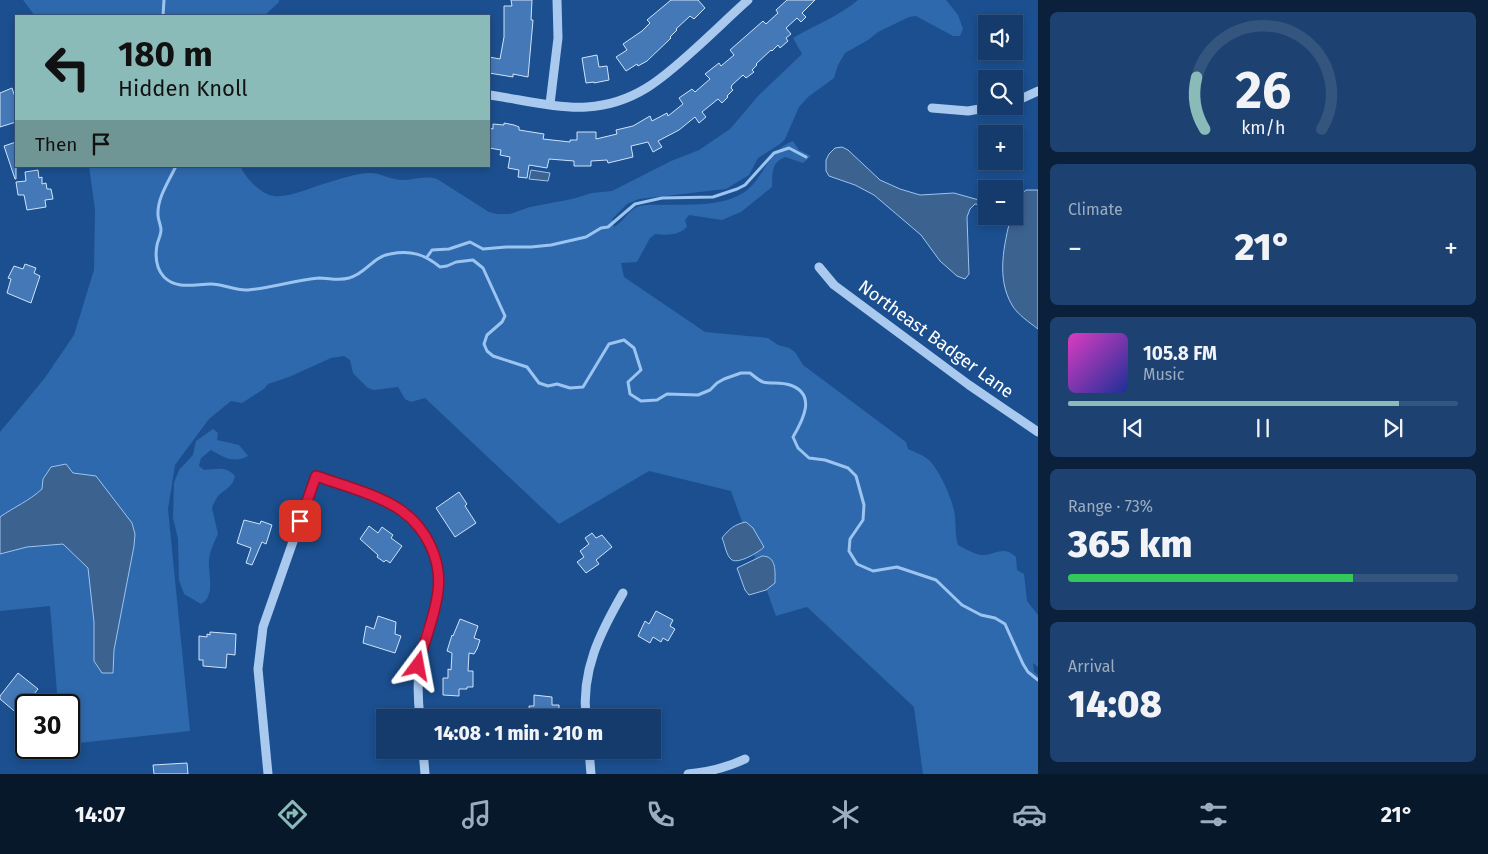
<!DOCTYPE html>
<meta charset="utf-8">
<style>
:root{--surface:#143b6b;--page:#1d4271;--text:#f1f3f6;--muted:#9dadc1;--line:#33557e;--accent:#8bbbb9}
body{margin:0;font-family:"Fira Sans",sans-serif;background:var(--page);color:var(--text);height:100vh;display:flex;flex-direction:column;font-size:19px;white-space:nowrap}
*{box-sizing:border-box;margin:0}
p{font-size:16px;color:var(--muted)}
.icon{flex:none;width:28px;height:28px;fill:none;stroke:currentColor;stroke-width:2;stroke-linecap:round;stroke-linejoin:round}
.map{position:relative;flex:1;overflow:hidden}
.side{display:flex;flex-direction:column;gap:12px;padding:12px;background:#0b203b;width:450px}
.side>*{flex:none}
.top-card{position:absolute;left:15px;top:15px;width:475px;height:152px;border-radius:0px;box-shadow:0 2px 8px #0003,0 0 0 1px var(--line);background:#8bbbb9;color:#111;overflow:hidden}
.fabs{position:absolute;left:978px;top:15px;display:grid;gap:10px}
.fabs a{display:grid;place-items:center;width:45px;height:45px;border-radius:0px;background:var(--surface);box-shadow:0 2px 8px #0003,0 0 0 1px var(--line);font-size:25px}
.speed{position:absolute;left:15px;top:694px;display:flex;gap:10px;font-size:25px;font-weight:700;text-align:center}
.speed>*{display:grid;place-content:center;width:65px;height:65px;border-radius:50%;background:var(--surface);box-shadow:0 2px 8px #0003,0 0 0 1px var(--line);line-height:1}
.speed .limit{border:2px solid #111;border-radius:8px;background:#fff;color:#111}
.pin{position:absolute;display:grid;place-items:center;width:42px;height:42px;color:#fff;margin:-21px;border-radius:10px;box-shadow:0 2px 8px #0006}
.me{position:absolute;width:55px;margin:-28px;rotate:13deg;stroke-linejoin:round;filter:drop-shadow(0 0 4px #0008)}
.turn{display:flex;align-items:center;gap:18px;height:105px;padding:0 20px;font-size:22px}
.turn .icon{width:65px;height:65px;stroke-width:2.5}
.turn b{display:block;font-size:35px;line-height:42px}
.then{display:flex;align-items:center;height:48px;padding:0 20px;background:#0003;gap:10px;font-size:19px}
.big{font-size:38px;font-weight:800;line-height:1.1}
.side .widget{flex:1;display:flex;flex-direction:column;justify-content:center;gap:8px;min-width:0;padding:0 18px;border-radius:8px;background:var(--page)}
.side .dial{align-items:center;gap:0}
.dial svg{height:130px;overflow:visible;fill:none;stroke:var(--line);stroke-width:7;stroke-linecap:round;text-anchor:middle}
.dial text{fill:var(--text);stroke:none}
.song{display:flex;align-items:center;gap:15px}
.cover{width:60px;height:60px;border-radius:8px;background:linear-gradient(135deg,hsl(310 70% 55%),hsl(230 70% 35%))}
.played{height:5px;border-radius:2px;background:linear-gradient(90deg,var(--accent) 85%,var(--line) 85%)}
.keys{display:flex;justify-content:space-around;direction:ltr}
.heat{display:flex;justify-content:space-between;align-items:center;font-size:28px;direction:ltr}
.charge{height:8px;border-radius:4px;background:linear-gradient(90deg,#34c759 73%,var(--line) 0)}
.trip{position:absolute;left:376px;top:709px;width:285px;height:50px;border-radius:0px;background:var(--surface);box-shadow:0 2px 8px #0003,0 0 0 1px var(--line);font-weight:800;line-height:50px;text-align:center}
.tabs{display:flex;height:80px;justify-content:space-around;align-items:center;background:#08182b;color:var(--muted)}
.tabs .icon{width:35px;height:35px}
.tabs .on{color:var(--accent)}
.tabs b{font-size:22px;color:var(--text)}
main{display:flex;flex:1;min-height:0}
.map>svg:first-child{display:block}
</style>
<main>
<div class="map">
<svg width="1038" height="774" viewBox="0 0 1038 774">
<rect width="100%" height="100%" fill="#1b4f8f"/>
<!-- green -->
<g fill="#2e69ad">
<path d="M23 0H279V2L264 16H35Z"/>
<path d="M858 0H946L958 15 963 29 960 36H953L916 16 909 17 878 32 868 40 845 53 838 65 834 78 808 97 799 107 785 139 780 144 758 158 749 175 726 189 639 199 627 204 612 219 614 227C623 222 628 211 637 207 646 204 655 205 664 205 690 204 720 207 743 193 764 180 768 149 793 141L799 150 811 156 803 163 785 157C770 163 773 174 772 187L741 212 722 220 689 215 685 220 687 227C678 236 667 235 655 234L650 238 637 262 621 263 624 277 705 332 768 338 778 345 789 348 795 352 803 365 906 442 908 449C915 452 923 455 929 460 940 471 954 502 955 517 956 527 955 535 958 545 964 548 974 554 981 555 994 556 1003 544 1016 557L1017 570 1024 574 1027 601 1038 615V667L1033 663 1034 672 1038 675V774H923L914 707 807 607 776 616 731 491 649 471 559 524 425 398 411 402 405 399 398 387 374 390 368 388 353 373 350 360 344 356 331 358 289 377 268 384 264 389 242 403 231 401 209 419 175 465 168 509 190 731 69 744V705H58L50 606 0 611V432L44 379 74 335 94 270 95 210 89 166H240C246 178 260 194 274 196 289 198 312 187 327 183 339 179 360 172 372 173 382 174 392 180 402 180 414 180 424 175 437 179L489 212 497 214H510L530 207 572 199 592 193 612 191 671 161 699 150 730 129 759 95 802 54 793 38C815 25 839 16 858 0Z"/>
<path d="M213 429 218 433 217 440 239 445 248 456C234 464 223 457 211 450L201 458 199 466 204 470C216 469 227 466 235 476 233 487 225 489 218 496 216 499 213 505 212 508L218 534C214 542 210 551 209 560 208 574 216 596 201 604L184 594 179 580 178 539 173 518 174 483 179 470 193 455 196 441Z"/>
</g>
<!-- water -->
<g fill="#3c6290" stroke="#9cc4f0">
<path d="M842 147 848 150 880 180 900 189 920 195 954 193 986 202V206L975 204 970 209 967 217 969 274 965 279 957 276 940 261 921 235 874 195 855 185 829 176 826 171V160L829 154 835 148Z"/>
<path d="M531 170 550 173 548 181 529 179Z"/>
<path d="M1026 190H1038V329C1029 322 1018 315 1012 305 996 278 1004 245 1011 216H1014C1014 204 1016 198 1026 190Z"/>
<path d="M66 464 73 473 96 476 132 523 135 534 134 546 114 650 113 673H102L94 661V622L88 568 63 544 27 547 0 554V517C14 507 29 501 42 489L43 479 51 467Z"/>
<path d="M746 522 753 528 764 547C759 552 739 564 732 560 726 556 725 544 722 538 729 529 735 524 746 522Z"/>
<path d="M762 556C777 556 775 572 775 583L766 590 749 595 745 590 737 568Z"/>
</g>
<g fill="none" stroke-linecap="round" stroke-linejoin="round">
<!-- stream -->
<g stroke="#9cc4f0" stroke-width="3">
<path d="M163 16 164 0"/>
<path d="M176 166C169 181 157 198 158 215 158 220 161 225 161 230 161 235 158 240 157 245 155 256 156 268 164 277 177 290 195 284 211 284 224 284 235 291 248 290 272 288 295 280 319 278 329 278 339 281 349 278 366 274 372 257 390 254 411 250 424 254 440 267L447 266 456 262 473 260 483 268 505 316 502 322 487 335 484 344 487 351 493 356 527 367 539 383 548 386 557 384 570 388 583 387 609 344 624 340 634 348 641 370 628 382 630 394 641 401 657 400 667 394 698 395 710 390 717 383 724 379 741 373H750C754 376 758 380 763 382 771 384 781 382 790 385 817 394 803 420 793 437L798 448 809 458 825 460 848 468 856 476 864 505 863 520 850 539 849 551 857 564 873 571 897 567 936 580 962 605 981 615 995 618 1005 624 1023 664 1028 672 1038 680"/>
<path d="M427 257 432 250 449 249 470 242 483 249 506 247H531L551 245 586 237 601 228 608 227 635 204 662 198 713 197 737 189 745 185 774 153 789 148 806 157"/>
</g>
</g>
<!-- building -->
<g fill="#4478b7" stroke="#cfe3fa">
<path d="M511 0H532L531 20H533L528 77 513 74V77L489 73V57L500 59 504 37V6H512Z"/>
<path d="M671 0H698L705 8 694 19 690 16 676 29 677 30 670 37 671 38 647 61 638 66 637 64 626 71 616 57 627 50 623 44 642 31 650 23 647 20Z"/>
<path d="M787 0H815L802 13 806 17 801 22 797 18 786 28 791 34 786 38 788 41 780 48 778 45 772 51 771 50 756 64 757 65 752 70 754 72 746 78 743 75 732 85 731 88 733 90 727 96 728 97 722 103 718 99 702 112 706 117 699 123 695 117 679 130 658 141 662 147 653 152 648 142 631 146 633 157 608 163 607 160 591 161V166H574V161L549 159 547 168 529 165 527 178 518 177 519 170 508 168 510 157 500 155 501 150 489 148V128L493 129V124L504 125V123L514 125 519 127V130L544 134 543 139 570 142V140H577V132H596V139L617 134 616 130 633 126 650 116 652 121 667 113 668 116 683 104 679 98 692 89 695 92 710 79 705 74 719 63 721 66 734 55 730 50 763 21 766 24 778 13 776 10Z"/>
<path d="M597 55 599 67 607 66 609 80 594 83V82L586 83 582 58Z"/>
<path d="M12 88 16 100V122L0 127V93Z"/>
<path d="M16 142V179H15L4 146Z"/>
<path d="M38 170 39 178 42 177V184L46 183 47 189H51L53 199 45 200 46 207 27 210 24 195H18L16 182 26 181 25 172Z"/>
<path d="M25 264 36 268 34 273 40 276 31 303 7 293 11 279 8 278 14 266 23 269Z"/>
<path d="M459 492 467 504 465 506 476 523 455 537 436 508Z"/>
<path d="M244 520 260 524 261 521 272 525 266 544 262 542 252 565 246 563 251 548 237 543Z"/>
<path d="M369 526 378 533 382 527 393 535 391 538 402 546 390 563 386 560 384 562 377 557 378 555 360 539Z"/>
<path d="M592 533 596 538 602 535 612 547 596 560 599 564 586 573 577 562 584 557 580 551 589 544 585 538Z"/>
<path d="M656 611 673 620 670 626 675 629 668 641 663 638 661 642 653 637 650 643 638 636 645 621 649 624Z"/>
<path d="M378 616 396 622 395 634 401 636 395 653 363 643 366 626 374 629Z"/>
<path d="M460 619 478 626 474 638 480 640 477 649 474 654 469 653 468 671H473V687H467V689H459V696L443 695V678H448V669L451 670 452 653 447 651 452 635 453 636Z"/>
<path d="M210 632 236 634 235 655 227 654 226 668 203 666V660H199V636L207 637V634L210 635Z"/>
<path d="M18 673 38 689 34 694 48 705H26L19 715 0 699V696Z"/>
<path d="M534 695 552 697V705H559V718H534V715H530L529 706H534Z"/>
<path d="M187 763 188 774H154L153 765Z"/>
</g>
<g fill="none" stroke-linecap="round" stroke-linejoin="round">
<!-- minor -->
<g stroke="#a9c9ee" stroke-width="9">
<path d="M489 95C519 99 557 109 587 107 634 104 662 79 695 49 713 33 730 16 748 0"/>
<path d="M1014 102 1038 91"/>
<path d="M550 104 558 38 557 0"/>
<path d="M932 108 968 111 997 106"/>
<path d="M819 267 834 285 969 385 1038 432"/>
<path d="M586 718C581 670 600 633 623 593"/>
<path d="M423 750 425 774"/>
<path d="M589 750 591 774"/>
<path d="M268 774 258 669 263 627 316 476C343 486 378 494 401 510 431 531 445 571 436 605 432 619 426 632 423 645 417 670 417 693 420 718"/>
<path d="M688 774C709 772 726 768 745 759"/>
</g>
</g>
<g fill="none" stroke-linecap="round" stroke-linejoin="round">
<!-- route casing -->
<g stroke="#92132f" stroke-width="12">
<path id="route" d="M300 521 316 476C342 485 380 495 402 511 427 529 442 561 438 591 435 617 424 641 418 666"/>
</g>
<!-- route -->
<use href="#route" stroke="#e11d48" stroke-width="9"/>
</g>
<g text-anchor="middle" stroke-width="4" stroke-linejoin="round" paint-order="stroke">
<!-- street labels -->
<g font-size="18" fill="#fff" stroke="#1b4f8f">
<text transform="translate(936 339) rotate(36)" y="6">Northeast Badger Lane</text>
</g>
</g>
</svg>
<div class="fabs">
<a><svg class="icon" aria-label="sound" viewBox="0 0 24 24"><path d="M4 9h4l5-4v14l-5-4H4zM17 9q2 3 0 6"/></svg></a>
<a><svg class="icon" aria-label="search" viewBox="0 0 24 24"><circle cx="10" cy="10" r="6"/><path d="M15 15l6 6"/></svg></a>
<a>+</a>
<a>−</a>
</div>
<div class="speed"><div class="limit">30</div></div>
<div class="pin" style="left:300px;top:521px;background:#d93025"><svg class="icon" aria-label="arrive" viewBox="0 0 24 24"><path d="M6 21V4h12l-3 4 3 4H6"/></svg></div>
<svg class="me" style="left:418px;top:666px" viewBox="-20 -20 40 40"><path d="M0-17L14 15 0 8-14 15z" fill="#e11d48" stroke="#fff" stroke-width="4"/></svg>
<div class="trip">14:08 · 1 min · 210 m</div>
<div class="top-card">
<div class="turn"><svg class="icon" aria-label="left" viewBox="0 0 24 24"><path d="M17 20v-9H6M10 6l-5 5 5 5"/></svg><div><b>180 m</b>Hidden Knoll</div></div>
<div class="then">Then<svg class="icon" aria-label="arrive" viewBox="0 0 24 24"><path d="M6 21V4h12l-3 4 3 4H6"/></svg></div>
</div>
</div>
<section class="side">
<div class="widget dial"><svg viewBox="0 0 100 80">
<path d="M14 69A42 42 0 1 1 86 69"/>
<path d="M14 69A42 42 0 0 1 9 37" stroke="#8bbbb9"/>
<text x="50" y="56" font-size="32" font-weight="700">26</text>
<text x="50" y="72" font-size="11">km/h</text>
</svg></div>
<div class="widget"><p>Climate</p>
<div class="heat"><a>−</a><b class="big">21°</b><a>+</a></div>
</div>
<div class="widget">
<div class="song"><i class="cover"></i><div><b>105.8 FM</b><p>Music</p></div></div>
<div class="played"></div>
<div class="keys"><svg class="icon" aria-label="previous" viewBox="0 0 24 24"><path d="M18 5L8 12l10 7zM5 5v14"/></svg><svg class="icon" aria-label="pause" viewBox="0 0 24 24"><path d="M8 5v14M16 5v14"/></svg><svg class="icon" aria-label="next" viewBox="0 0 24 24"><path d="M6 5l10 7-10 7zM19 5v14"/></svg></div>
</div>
<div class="widget"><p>Range · 73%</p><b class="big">365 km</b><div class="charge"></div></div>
<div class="widget"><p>Arrival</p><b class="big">14:08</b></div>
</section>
</main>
<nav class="tabs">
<b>14:07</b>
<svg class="icon on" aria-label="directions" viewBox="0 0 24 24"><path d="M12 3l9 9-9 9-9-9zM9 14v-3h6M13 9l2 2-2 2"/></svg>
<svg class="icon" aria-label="music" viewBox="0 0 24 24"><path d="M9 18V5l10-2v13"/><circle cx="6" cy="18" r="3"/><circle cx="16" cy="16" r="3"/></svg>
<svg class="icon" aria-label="phone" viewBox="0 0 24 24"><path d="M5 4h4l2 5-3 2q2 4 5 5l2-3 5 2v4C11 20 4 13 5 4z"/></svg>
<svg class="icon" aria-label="climate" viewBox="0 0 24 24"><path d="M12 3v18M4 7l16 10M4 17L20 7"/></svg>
<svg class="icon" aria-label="car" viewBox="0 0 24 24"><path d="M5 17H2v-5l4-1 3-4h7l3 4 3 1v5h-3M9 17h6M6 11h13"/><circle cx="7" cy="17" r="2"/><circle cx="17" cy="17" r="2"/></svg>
<svg class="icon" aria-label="filters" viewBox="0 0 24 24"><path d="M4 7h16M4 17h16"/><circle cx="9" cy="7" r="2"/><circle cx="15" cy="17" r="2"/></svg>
<b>21°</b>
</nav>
